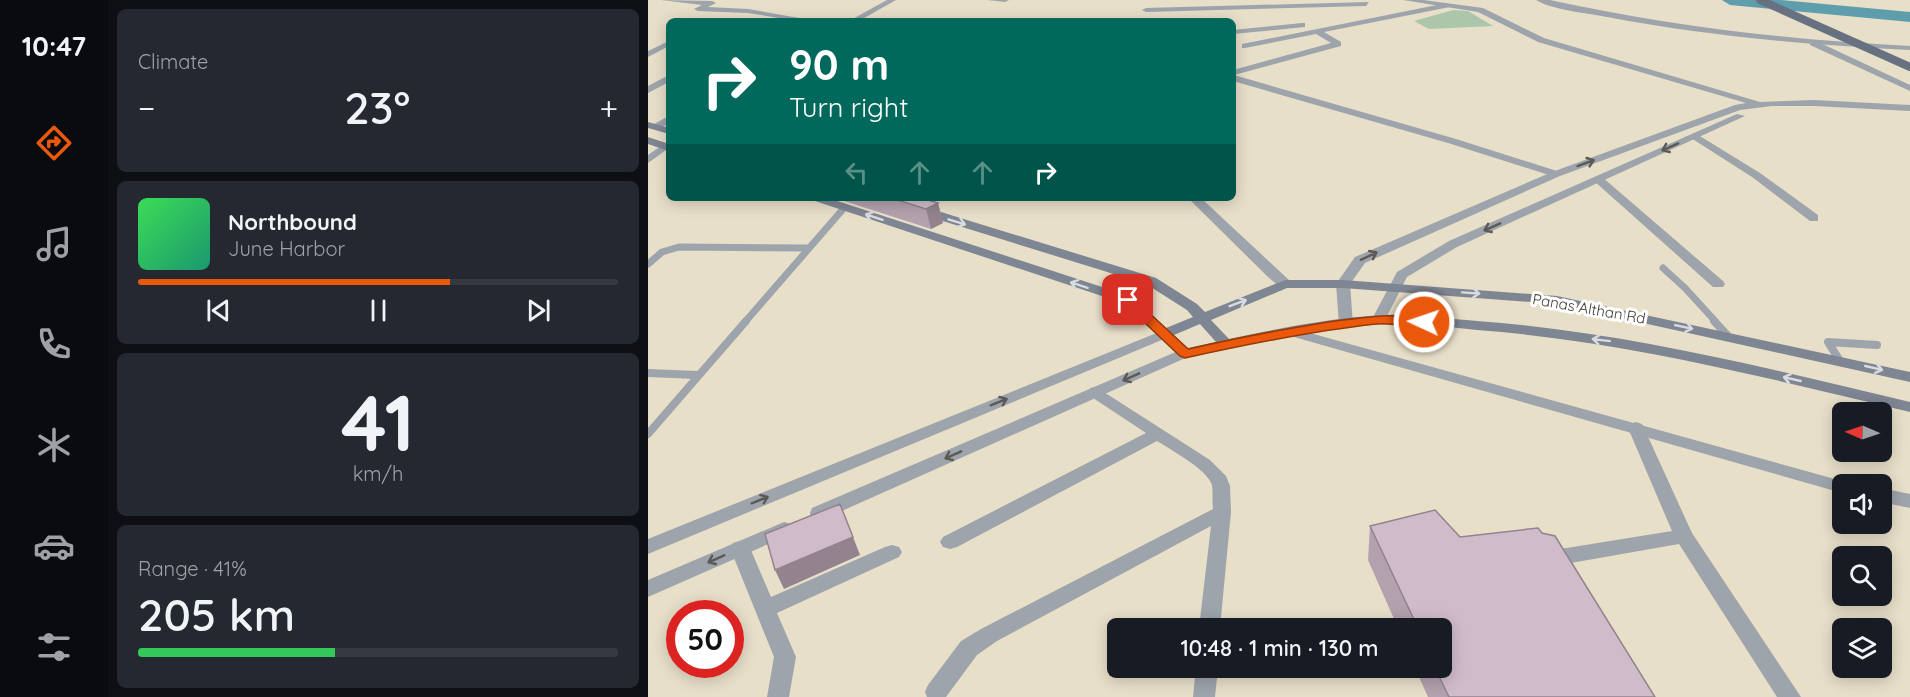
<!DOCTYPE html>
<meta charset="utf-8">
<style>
:root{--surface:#171b24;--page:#242831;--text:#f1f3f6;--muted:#9ea1a6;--line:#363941;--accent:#ea580c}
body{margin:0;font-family:Quicksand,sans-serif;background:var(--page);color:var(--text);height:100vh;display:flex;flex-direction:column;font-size:22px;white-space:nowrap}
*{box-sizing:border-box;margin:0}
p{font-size:20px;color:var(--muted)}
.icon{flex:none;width:33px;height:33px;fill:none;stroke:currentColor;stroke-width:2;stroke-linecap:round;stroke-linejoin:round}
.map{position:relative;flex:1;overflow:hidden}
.sheet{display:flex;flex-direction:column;gap:9px;padding:9px;background:#0d0f14;width:540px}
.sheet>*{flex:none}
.guide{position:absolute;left:18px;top:18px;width:570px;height:183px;border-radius:9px;box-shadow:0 3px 15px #0003;background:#00695c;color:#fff;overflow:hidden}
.needle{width:39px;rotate:272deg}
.tools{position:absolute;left:1184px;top:402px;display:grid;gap:12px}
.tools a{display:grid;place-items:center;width:60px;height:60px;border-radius:9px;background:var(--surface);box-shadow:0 3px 15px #0003;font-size:30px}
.speed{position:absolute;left:18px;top:600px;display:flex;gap:12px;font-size:30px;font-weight:700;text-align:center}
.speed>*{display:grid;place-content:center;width:78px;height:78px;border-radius:50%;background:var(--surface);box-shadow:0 3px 15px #0003;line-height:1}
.speed .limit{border:9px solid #d22;background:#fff;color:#111}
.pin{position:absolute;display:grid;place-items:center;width:51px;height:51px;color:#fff;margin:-26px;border-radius:12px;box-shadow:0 3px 9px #0006}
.me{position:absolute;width:66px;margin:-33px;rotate:273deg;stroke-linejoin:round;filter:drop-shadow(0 0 4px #0008)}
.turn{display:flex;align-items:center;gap:21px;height:126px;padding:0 24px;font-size:27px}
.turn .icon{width:78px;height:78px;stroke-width:2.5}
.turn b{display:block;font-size:42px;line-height:51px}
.lanes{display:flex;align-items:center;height:57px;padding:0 24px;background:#0003;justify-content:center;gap:30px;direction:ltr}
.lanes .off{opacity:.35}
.big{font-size:45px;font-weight:600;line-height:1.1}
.sheet .card{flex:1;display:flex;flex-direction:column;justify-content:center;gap:9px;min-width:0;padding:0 21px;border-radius:9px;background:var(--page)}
.sheet .dial{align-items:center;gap:0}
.dial b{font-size:78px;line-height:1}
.song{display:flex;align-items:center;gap:18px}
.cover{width:72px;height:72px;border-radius:9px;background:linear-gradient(135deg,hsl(130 70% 55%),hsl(160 70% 35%))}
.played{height:6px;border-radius:3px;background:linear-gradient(90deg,var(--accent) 65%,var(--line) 65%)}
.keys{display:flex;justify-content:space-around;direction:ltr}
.heat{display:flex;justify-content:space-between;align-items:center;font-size:33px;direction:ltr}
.charge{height:9px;border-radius:4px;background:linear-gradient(90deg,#34c759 41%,var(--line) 0)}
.trip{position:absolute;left:459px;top:618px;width:345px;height:60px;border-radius:9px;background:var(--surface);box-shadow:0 3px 15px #0003;font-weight:600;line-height:60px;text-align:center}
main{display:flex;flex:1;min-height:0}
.menu{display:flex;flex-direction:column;width:108px;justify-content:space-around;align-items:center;background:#090b0e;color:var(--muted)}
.menu .icon{width:42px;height:42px}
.menu .active{color:var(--accent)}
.menu b{font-size:27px;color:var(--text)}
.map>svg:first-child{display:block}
</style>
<main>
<nav class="menu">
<b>10:47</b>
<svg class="icon active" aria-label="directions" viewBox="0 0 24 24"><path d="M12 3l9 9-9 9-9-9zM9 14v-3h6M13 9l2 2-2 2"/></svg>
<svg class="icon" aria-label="music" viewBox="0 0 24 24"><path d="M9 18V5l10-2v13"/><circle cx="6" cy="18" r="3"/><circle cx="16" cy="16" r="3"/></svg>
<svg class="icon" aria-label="phone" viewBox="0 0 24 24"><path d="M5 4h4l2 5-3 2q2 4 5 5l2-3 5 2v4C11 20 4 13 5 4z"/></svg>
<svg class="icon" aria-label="climate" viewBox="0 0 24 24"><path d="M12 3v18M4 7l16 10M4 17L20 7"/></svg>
<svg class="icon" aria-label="car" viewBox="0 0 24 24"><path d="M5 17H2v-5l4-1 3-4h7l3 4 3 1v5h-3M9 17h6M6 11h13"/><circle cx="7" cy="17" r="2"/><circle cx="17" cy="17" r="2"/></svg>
<svg class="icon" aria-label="filters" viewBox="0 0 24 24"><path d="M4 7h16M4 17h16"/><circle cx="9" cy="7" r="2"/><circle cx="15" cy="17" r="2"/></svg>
</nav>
<section class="sheet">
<div class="card"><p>Climate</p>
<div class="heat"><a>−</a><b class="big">23°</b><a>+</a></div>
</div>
<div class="card">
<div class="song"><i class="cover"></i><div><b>Northbound</b><p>June Harbor</p></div></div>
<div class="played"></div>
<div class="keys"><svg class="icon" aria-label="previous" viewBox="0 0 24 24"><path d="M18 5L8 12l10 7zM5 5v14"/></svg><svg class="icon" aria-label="pause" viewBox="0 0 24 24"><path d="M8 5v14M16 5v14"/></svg><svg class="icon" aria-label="next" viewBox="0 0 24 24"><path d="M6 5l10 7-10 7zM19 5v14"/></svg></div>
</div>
<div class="card dial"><b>41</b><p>km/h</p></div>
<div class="card"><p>Range · 41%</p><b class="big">205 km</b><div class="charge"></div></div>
</section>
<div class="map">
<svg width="1262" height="697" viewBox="0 0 1262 697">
<rect width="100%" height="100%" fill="#e8dfc9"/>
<!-- green -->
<path fill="#acc6ab" d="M805 10 820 11 845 26 781 29 766 21Z"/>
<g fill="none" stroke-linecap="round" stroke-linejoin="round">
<!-- river -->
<path fill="#5d9dac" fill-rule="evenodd" d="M1074 0H1133L1262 12V22L1082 5Z"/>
<!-- service-far1 -->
<g stroke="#9ea4ac" stroke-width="7">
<path d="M0 264 14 252 31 247 160 248"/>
<path d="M1015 268 1037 288 1068 322"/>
<path d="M97 322 196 208"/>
</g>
<!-- service -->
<g stroke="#9ea4ac" stroke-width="8">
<path d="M1066 321 1080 336"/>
<path d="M1192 361 1180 342 1229 345"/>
<path d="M0 373 49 375"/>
<path d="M0 434 98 321"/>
</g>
<!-- minor -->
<g fill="#9ea4ac" fill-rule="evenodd">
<path d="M13 0 64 1 68 3 60 7 100 9 168 21H149L100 13 50 11 46 9 54 5Z"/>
<path d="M239 0H248L211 21H201Z"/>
<path d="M721 2 718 6 498 12 494 10 498 8Z"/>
<path d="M799 3 802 7 676 32 693 42V46L586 75 808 139 912 172V176H904L800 143 585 81V70L683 43 668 34 597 48H594V44Z"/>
<path d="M654 23H657V27L585 34V30Z"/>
<path d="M21 41V46L0 57V51Z"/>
<path d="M1162 41H1168L1262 85V91L1162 45Z"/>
<path d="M21 75V82L0 93V86Z"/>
<path d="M21 116V123L12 129H4V125Z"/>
<path d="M1047 133 1112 173 1170 215V221H1162L1104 177 1043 138 1042 136Z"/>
<path d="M17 143 21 144V148L0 163V155Z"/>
<path d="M950 176 954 177 1075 281 1077 284 1075 287H1065L946 181V177Z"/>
<path d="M540 198H553L642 281 644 284 642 287H632L620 277Z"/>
<path d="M448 387 562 460 578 476 582 486 583 512 572 628H551L563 526 349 641 329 655 298 697H279L277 692 280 685 313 641 333 629 565 509C564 501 565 492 564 485 560 470 523 450 509 441L309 547 302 549 295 547 292 542 295 537 498 433 442 396 440 392 442 388Z"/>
<path d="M988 422 994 424 996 428 1044 533 1153 697H1129L1031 544 900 567 893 564 890 559 893 554 900 551 1024 531 980 428 982 424Z"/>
<path d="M92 541 99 543 102 548 123 597 237 547 244 545 251 547 254 552 251 557 129 613 148 657 141 697H119L126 657 82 548 85 543Z"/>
<path d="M548 668H570L567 697H545Z"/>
</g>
<!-- tertiary -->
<g fill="#9ea4ac" fill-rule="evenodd">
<path d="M339 0H361L357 2Z"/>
<path d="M755 0H775L835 8 896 38 1112 102 1166 100 1262 105V111L1166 106H1124L1092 110 912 176 717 263 702 284 705 324 698 328 691 324 688 284 707 257 904 172 1087 105 1098 103 890 42 830 12Z"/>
<path d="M888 0H902C1021 26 1140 40 1262 46V50C1160 45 1059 36 959 17 939 13 904 10 888 0Z"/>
<path d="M1089 114 1097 116 809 247 759 277 736 322H726L724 319 749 272 801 241Z"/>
<path d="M644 328 1194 481 1202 484H1194V493L639 335 637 332 639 329Z"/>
<path d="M516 330 523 334 521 337 0 554V539Z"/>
<path d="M537 348 545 353 542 356 178 518 171 520 164 518 162 513 164 508Z"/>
<path d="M1233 488 1262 494V508L1233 502Z"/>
<path d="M136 522 143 524 146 529 143 534 0 597V580Z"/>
</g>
<!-- secondary -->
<g fill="#7f8693" fill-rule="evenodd">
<path d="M0 122 21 128V134L0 128Z"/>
<path d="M0 137 21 144V151L0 144Z"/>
<path d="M162 198H180L485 297 518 328 545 317 539 310 498 284 272 214 270 211 276 207 280 208 508 278 549 304 557 312 637 280H695L909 296 1262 372V382L909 304 695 288H639L563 320 581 339C633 328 686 317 739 315 769 314 799 319 829 321 976 332 1119 368 1262 402V412C1119 378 976 341 829 330 799 327 769 322 739 324 671 327 603 343 537 358L532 356 475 303 164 200ZM552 324 568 342 540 348 526 335Z"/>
</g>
<!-- primary-bridge -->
<path stroke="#687181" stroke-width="8" d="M1112 0 1262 67"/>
</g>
<!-- wall -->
<g fill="#b3a1ae">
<path d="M187 198H273L290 203 295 223 283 229Z"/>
<path d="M722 526 812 537 1007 697H780L767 668H794V628H750L720 560Z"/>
</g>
<!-- shaded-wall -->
<g fill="#92838d">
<path d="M290 203 295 223 283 229 278 209Z"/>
<path d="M205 537 212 555 136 589 127 570Z"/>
</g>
<!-- building -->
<g fill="#d0bbca" stroke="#92838d" stroke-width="1.5">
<path d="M243 198H273L290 203 278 209Z"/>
<path d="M192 504 205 537 127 570 117 534Z"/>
<path d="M787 510 812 537 890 528 894 533 907 536 1007 697H801L787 668H794V628H770L722 526Z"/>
</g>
<!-- one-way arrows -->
<defs><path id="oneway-shaft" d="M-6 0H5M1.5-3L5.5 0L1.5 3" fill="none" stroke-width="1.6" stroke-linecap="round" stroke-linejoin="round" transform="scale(1.5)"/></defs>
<g stroke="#5c5a57">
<use href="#oneway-shaft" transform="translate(1022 147) rotate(156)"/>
<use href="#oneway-shaft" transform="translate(938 163) rotate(-20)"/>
<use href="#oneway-shaft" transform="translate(844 227) rotate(156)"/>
<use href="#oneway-shaft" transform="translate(721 256) rotate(-25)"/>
<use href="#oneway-shaft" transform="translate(483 377) rotate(156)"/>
<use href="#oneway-shaft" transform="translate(351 402) rotate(-22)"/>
<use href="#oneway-shaft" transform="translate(305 455) rotate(156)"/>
<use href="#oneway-shaft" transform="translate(112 500) rotate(-22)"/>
<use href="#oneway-shaft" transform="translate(68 559) rotate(156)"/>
</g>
<g stroke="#d9dbdf">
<use href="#oneway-shaft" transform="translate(226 217) rotate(-162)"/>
<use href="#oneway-shaft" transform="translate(309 222) rotate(17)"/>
<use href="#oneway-shaft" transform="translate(431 285) rotate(-162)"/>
<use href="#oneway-shaft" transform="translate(823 293) rotate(4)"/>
<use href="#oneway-shaft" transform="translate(590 303) rotate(-21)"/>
<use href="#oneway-shaft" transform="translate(1036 327) rotate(12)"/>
<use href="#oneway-shaft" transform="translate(953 340) rotate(-173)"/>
<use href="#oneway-shaft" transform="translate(1226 368) rotate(13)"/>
<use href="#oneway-shaft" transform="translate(1144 379) rotate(-167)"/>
</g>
<!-- route -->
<path fill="#ea580c" stroke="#983908" stroke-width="1.5" d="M480 296 484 297 540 349C576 341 760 300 782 322 773 331 742 322 728 324 664 331 600 344 537 358L532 356 476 303 474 300Z"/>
<g text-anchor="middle" stroke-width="6" stroke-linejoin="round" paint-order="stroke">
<!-- street labels -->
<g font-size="15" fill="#3f3b33" stroke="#fff">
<text transform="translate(941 309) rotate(10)" y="5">Panas Althan Rd</text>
</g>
</g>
</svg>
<div class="tools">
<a><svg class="needle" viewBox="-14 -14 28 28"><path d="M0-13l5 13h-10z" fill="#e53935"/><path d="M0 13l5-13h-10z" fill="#9ea1a6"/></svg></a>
<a><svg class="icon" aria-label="sound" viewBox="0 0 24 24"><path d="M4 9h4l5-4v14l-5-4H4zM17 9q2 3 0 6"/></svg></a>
<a><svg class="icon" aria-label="search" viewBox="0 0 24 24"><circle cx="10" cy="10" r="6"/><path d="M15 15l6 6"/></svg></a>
<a><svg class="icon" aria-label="layers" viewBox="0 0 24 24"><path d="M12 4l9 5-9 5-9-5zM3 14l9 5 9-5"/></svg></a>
</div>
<div class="speed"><div class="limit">50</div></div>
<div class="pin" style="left:480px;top:300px;background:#d93025"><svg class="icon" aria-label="arrive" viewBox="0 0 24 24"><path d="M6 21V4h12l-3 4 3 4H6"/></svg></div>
<svg class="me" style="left:776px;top:322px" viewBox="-20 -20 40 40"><circle r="17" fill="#ea580c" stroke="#fff" stroke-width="3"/><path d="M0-11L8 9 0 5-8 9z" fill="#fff"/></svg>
<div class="trip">10:48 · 1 min · 130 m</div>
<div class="guide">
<div class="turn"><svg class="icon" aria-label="right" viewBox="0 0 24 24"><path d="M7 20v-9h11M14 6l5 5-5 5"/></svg><div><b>90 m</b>Turn right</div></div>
<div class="lanes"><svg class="icon off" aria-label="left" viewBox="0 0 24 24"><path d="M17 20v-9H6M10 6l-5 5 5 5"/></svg><svg class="icon off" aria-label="ahead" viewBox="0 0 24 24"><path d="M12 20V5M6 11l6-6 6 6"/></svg><svg class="icon off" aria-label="ahead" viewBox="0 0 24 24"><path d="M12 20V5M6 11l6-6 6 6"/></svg><svg class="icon" aria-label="right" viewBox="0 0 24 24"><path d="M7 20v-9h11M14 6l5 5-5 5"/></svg></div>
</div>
</div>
</main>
